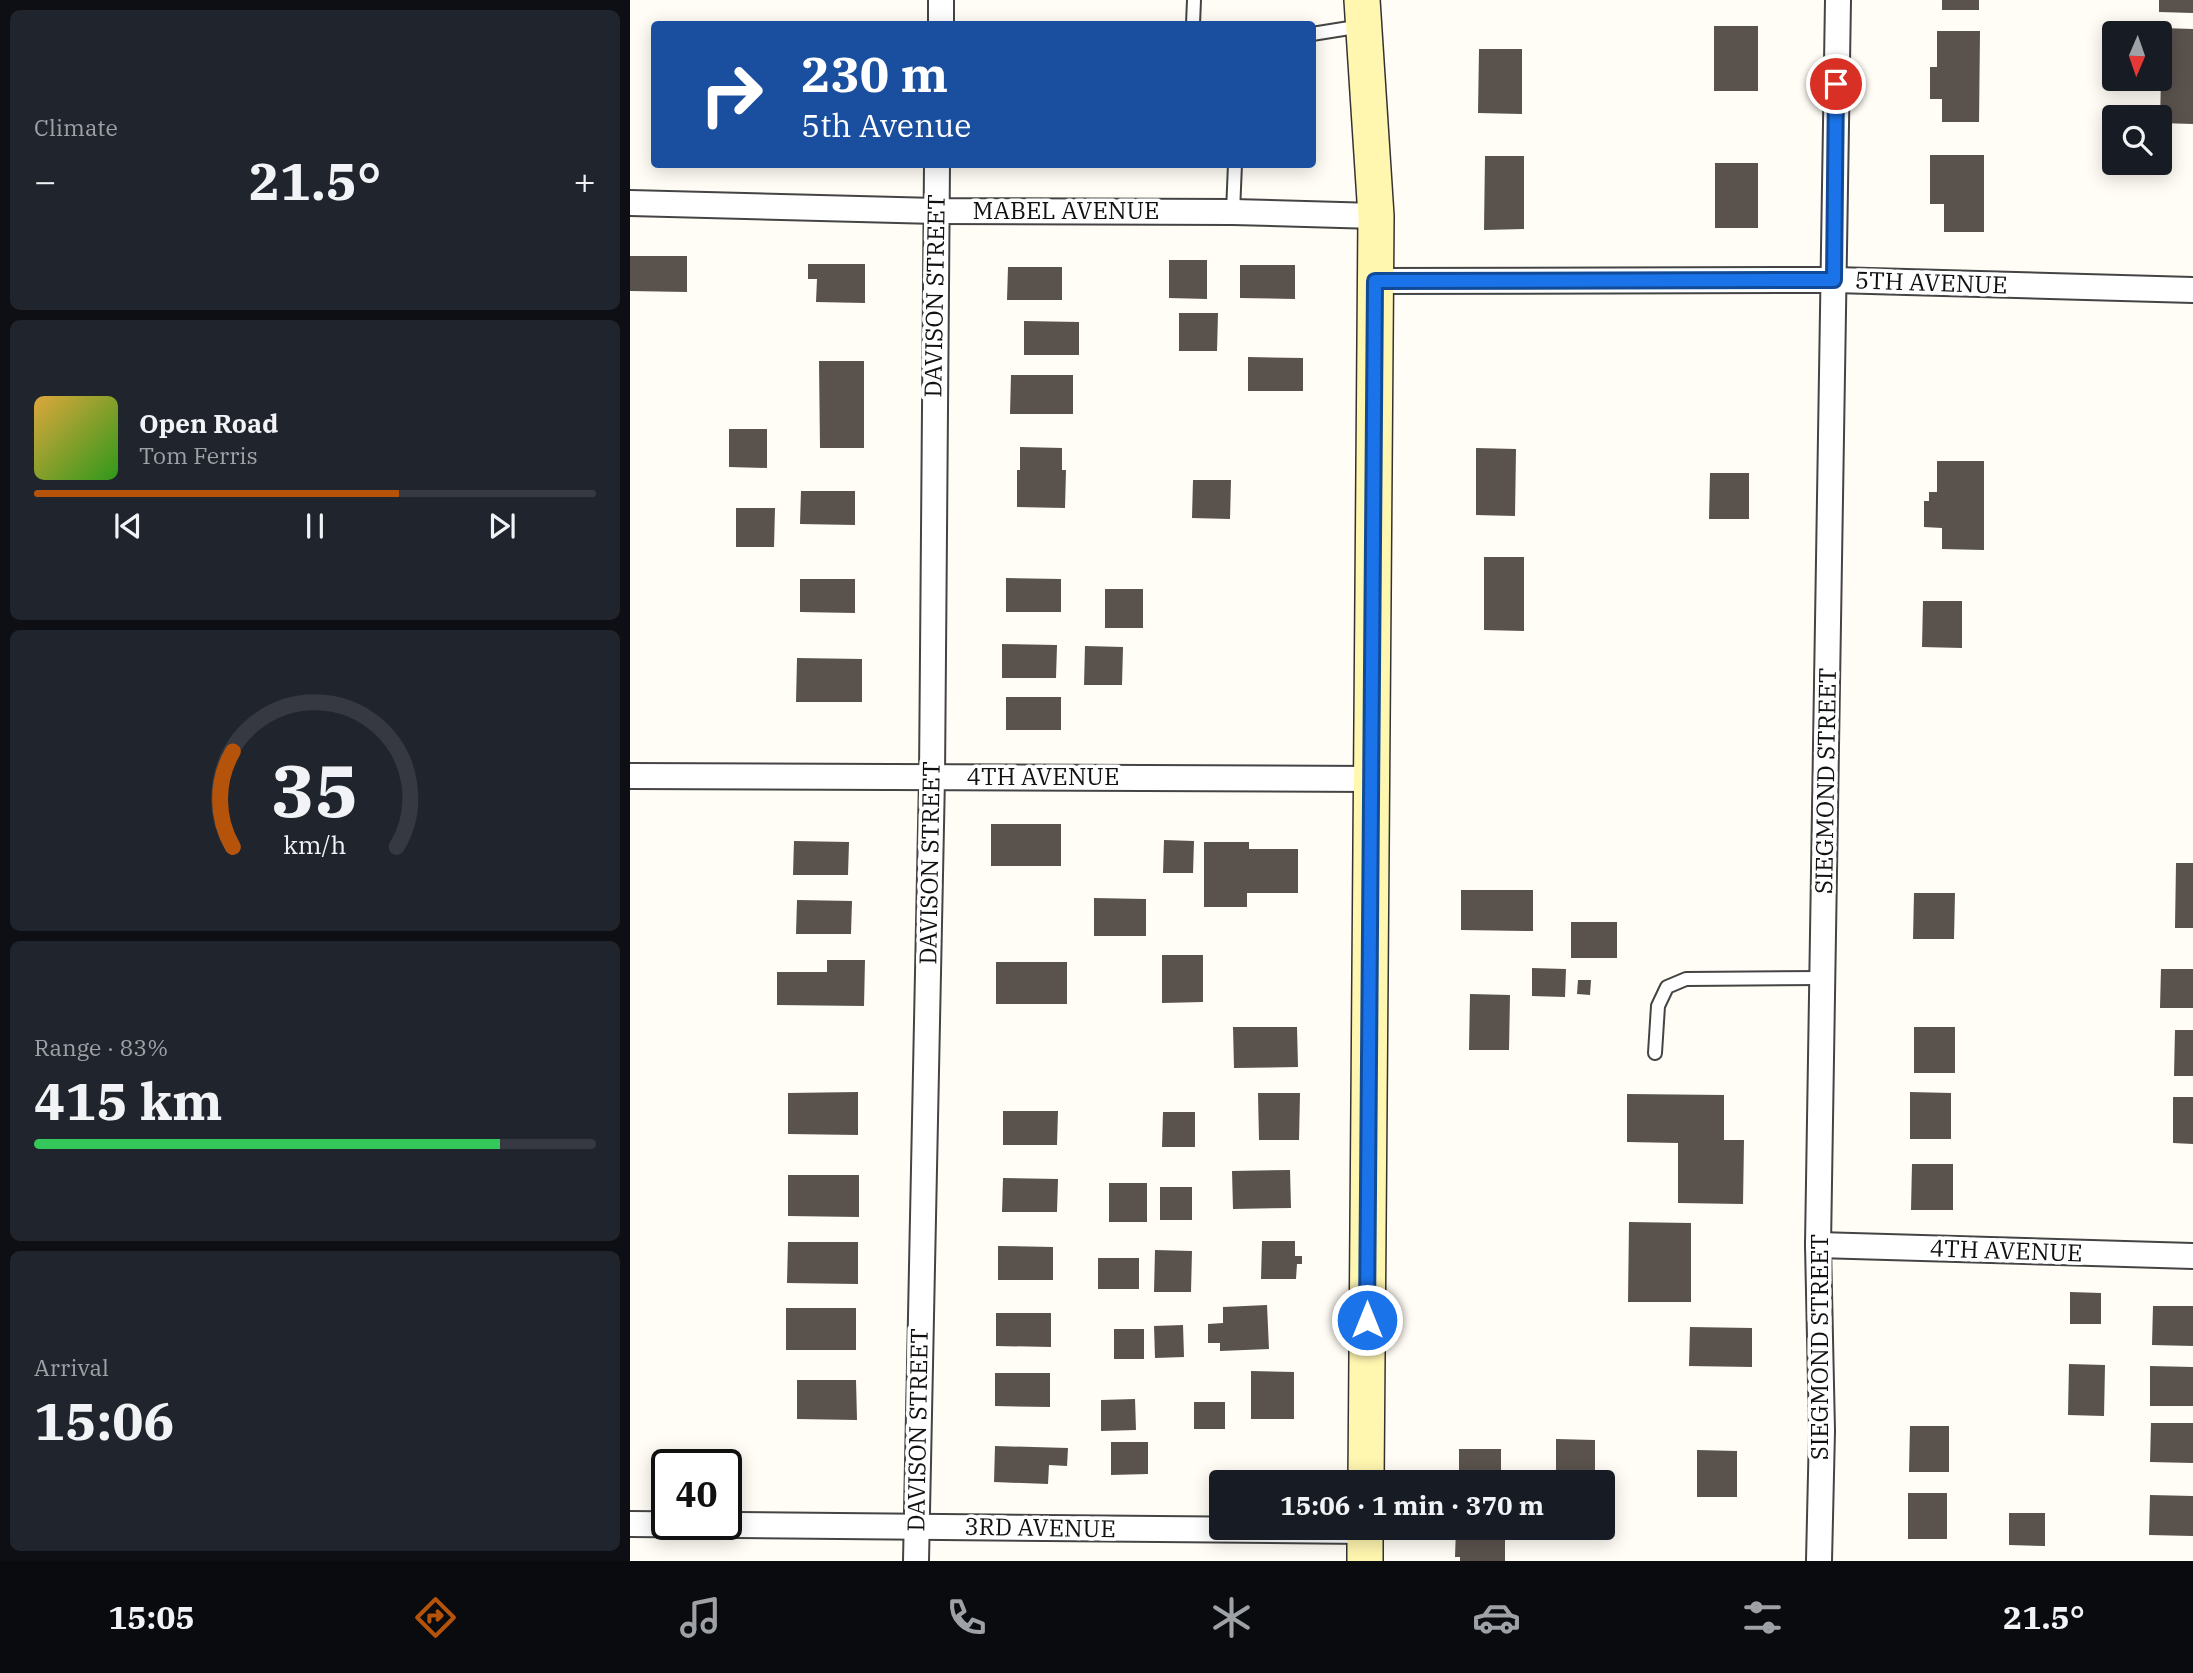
<!DOCTYPE html>
<meta charset="utf-8">
<style>
:root{--surface:#171b24;--page:#20242c;--text:#f1f3f6;--muted:#9ea1a6;--line:#363941;--accent:#b45309}
body{margin:0;font-family:"IBM Plex Serif",serif;background:var(--page);color:var(--text);height:100vh;display:flex;flex-direction:column;font-size:26px;white-space:nowrap}
*{box-sizing:border-box;margin:0}
p{font-size:23px;color:var(--muted)}
.icon{flex:none;width:38px;height:38px;fill:none;stroke:currentColor;stroke-width:2;stroke-linecap:round;stroke-linejoin:round}
.map{position:relative;flex:1;overflow:hidden}
.drawer{display:flex;flex-direction:column;gap:10px;padding:10px;background:#0d0f14;width:630px}
.drawer>*{flex:none}
.banner{position:absolute;left:21px;top:21px;width:665px;height:147px;border-radius:7px;box-shadow:0 4px 18px #0003;background:#1a4fa0;color:#fff;overflow:hidden}
.needle{width:46px;rotate:182deg}
.fabs{position:absolute;left:1472px;top:21px;display:grid;gap:14px}
.fabs a{display:grid;place-items:center;width:70px;height:70px;border-radius:7px;background:var(--surface);box-shadow:0 4px 18px #0003;font-size:35px}
.speed{position:absolute;left:21px;top:1449px;display:flex;gap:14px;font-size:35px;font-weight:700;text-align:center}
.speed>*{display:grid;place-content:center;width:91px;height:91px;border-radius:50%;background:var(--surface);box-shadow:0 4px 18px #0003;line-height:1}
.speed .limit{border:4px solid #111;border-radius:10px;background:#fff;color:#111}
.pin{position:absolute;display:grid;place-items:center;width:60px;height:60px;color:#fff;margin:-30px;border:4px solid #fff;border-radius:50%;box-shadow:0 2px 7px #0007}
.me{position:absolute;width:77px;margin:-38px;rotate:0deg;stroke-linejoin:round;filter:drop-shadow(0 0 5px #0008)}
.turn{display:flex;align-items:center;gap:24px;height:147px;padding:0 35px;font-size:32px}
.turn .icon{width:91px;height:91px;stroke-width:2.5}
.turn b{display:block;font-size:49px;line-height:60px}
.big{font-size:52px;font-weight:800;line-height:1.1}
.drawer .tile{flex:1;display:flex;flex-direction:column;justify-content:center;gap:10px;min-width:0;padding:0 24px;border-radius:10px;background:var(--page)}
.drawer .dial{align-items:center;gap:0}
.dial svg{height:182px;overflow:visible;fill:none;stroke:var(--line);stroke-width:7;stroke-linecap:round;text-anchor:middle}
.dial text{fill:var(--text);stroke:none}
.song{display:flex;align-items:center;gap:21px}
.cover{width:84px;height:84px;border-radius:10px;background:linear-gradient(135deg,hsl(40 70% 55%),hsl(110 70% 35%))}
.played{height:7px;border-radius:4px;background:linear-gradient(90deg,var(--accent) 65%,var(--line) 65%)}
.keys{display:flex;justify-content:space-around;direction:ltr}
.heat{display:flex;justify-content:space-between;align-items:center;font-size:38px;direction:ltr}
.charge{height:10px;border-radius:5px;background:linear-gradient(90deg,#34c759 83%,var(--line) 0)}
.trip{position:absolute;left:579px;top:1470px;width:406px;height:70px;border-radius:7px;background:var(--surface);box-shadow:0 4px 18px #0003;font-weight:800;line-height:70px;text-align:center}
.tabs{display:flex;height:112px;justify-content:space-around;align-items:center;background:#090b0e;color:var(--muted)}
.tabs .icon{width:49px;height:49px}
.tabs .on{color:var(--accent)}
.tabs b{font-size:32px;color:var(--text)}
main{display:flex;flex:1;min-height:0}
.map>svg:first-child{display:block}
</style>
<main>
<section class="drawer">
<div class="tile"><p>Climate</p>
<div class="heat"><a>−</a><b class="big">21.5°</b><a>+</a></div>
</div>
<div class="tile">
<div class="song"><i class="cover"></i><div><b>Open Road</b><p>Tom Ferris</p></div></div>
<div class="played"></div>
<div class="keys"><svg class="icon" aria-label="previous" viewBox="0 0 24 24"><path d="M18 5L8 12l10 7zM5 5v14"/></svg><svg class="icon" aria-label="pause" viewBox="0 0 24 24"><path d="M8 5v14M16 5v14"/></svg><svg class="icon" aria-label="next" viewBox="0 0 24 24"><path d="M6 5l10 7-10 7zM19 5v14"/></svg></div>
</div>
<div class="tile dial"><svg viewBox="0 0 100 80">
<path d="M14 69A42 42 0 1 1 86 69"/>
<path d="M14 69A42 42 0 0 1 14 27" stroke="#b45309"/>
<text x="50" y="56" font-size="32" font-weight="700">35</text>
<text x="50" y="72" font-size="11">km/h</text>
</svg></div>
<div class="tile"><p>Range · 83%</p><b class="big">415 km</b><div class="charge"></div></div>
<div class="tile"><p>Arrival</p><b class="big">15:06</b></div>
</section>
<div class="map">
<svg width="1563" height="1561" viewBox="0 0 1563 1561">
<rect width="100%" height="100%" fill="#fffdf5"/>
<!-- building -->
<g fill="#5a524d">
<rect x="1312" y="0" width="37" height="10"/>
<path d="M1529 0H1563V13L1529 12Z"/>
<path d="M185 21 240 22V24H185Z"/>
<rect x="1084" y="26" width="44" height="65"/>
<path d="M1532 28 1563 29V124L1530 123Z"/>
<path d="M1307 31H1350L1349 122H1312V99H1300V67H1307Z"/>
<path d="M849 49H892V114L848 113Z"/>
<path d="M1300 155H1354V232H1314V204H1300Z"/>
<path d="M855 156H894V229L854 230Z"/>
<rect x="1085" y="163" width="43" height="65"/>
<path d="M0 256H57V292L0 291Z"/>
<path d="M539 260H577V299L539 298Z"/>
<path d="M178 264H235V303L186 302 187 279H178Z"/>
<path d="M610 265H665V299L610 298Z"/>
<path d="M378 267H432V300H377Z"/>
<path d="M549 313H588L587 351H549Z"/>
<path d="M394 321 449 322V355H394Z"/>
<path d="M618 357 673 358V391H618Z"/>
<path d="M189 361H234V448H190Z"/>
<path d="M381 375H443V414H380Z"/>
<path d="M99 429H137V468L99 467Z"/>
<path d="M390 447 432 448V470H436L435 508 387 507V470H390Z"/>
<path d="M846 448 886 449 885 516 846 515Z"/>
<path d="M1307 461H1354V550L1312 549V528L1294 527V501H1299V492H1307Z"/>
<path d="M1080 473H1119V519H1079Z"/>
<path d="M563 480H601L600 519 562 518Z"/>
<path d="M171 491H225V525L170 524Z"/>
<path d="M106 508H145L144 547H106Z"/>
<path d="M854 557H894V631L854 630Z"/>
<path d="M376 578 431 579V612H376Z"/>
<path d="M170 579H225V613L170 612Z"/>
<rect x="475" y="589" width="38" height="39"/>
<path d="M1293 601H1332V648L1292 647Z"/>
<path d="M372 644 427 645 426 678H372Z"/>
<path d="M455 646 493 647 492 685H454Z"/>
<path d="M167 658 232 659V702H166Z"/>
<rect x="376" y="697" width="55" height="33"/>
<rect x="361" y="824" width="70" height="42"/>
<path d="M534 840 564 841 563 873H533Z"/>
<path d="M164 841 219 842 218 875H163Z"/>
<path d="M574 842H619V849H668V893H617V907H574Z"/>
<path d="M1546 863H1563V928H1545Z"/>
<path d="M831 890H903V931L831 930Z"/>
<path d="M1284 893H1325L1324 939H1283Z"/>
<path d="M464 898 516 899V936H464Z"/>
<path d="M167 900 222 901 221 934H166Z"/>
<rect x="941" y="922" width="46" height="36"/>
<path d="M532 955H573V1002L532 1003Z"/>
<path d="M197 960H235L234 1006 147 1005V972H197Z"/>
<rect x="366" y="962" width="71" height="42"/>
<path d="M902 968 936 969 935 997 902 996Z"/>
<path d="M1531 969H1563V1008H1530Z"/>
<path d="M948 980H961L960 995 947 994Z"/>
<path d="M840 994 880 995 879 1050H839Z"/>
<path d="M603 1027H667L668 1067 604 1068Z"/>
<rect x="1284" y="1027" width="41" height="46"/>
<path d="M1545 1030H1563V1076H1544Z"/>
<path d="M228 1092V1135L158 1134V1093Z"/>
<path d="M1280 1092 1321 1093V1139H1280Z"/>
<path d="M628 1093H670L669 1140H629Z"/>
<path d="M997 1094 1094 1095V1140H1114L1113 1204 1048 1203V1143L997 1142Z"/>
<path d="M1543 1097H1563V1144L1543 1143Z"/>
<path d="M373 1111H428L427 1145H373Z"/>
<path d="M533 1112H565V1147H532Z"/>
<path d="M1282 1164H1323V1210H1281Z"/>
<path d="M660 1170 661 1208 603 1209 602 1171Z"/>
<path d="M158 1175H229V1217L158 1216Z"/>
<path d="M373 1178 428 1179 427 1212H372Z"/>
<rect x="479" y="1183" width="38" height="39"/>
<rect x="530" y="1187" width="32" height="33"/>
<path d="M999 1222 1061 1223V1302H998Z"/>
<path d="M632 1241H665V1256H672V1264H667L666 1279H631Z"/>
<path d="M158 1242H228V1284L157 1283Z"/>
<path d="M368 1246 423 1247V1280H368Z"/>
<path d="M525 1250 562 1251 561 1292H524Z"/>
<rect x="468" y="1258" width="41" height="31"/>
<path d="M1440 1292 1471 1293V1324H1440Z"/>
<path d="M637 1305 639 1349 590 1351V1343H578V1324L593 1323V1307Z"/>
<path d="M1523 1306H1563V1346L1522 1345Z"/>
<rect x="156" y="1308" width="70" height="42"/>
<path d="M366 1313H421V1347L366 1346Z"/>
<path d="M553 1325 554 1357 525 1358 524 1326Z"/>
<path d="M1060 1327 1122 1328V1367L1059 1366Z"/>
<rect x="484" y="1329" width="30" height="30"/>
<path d="M1439 1364 1475 1365 1474 1416 1438 1415Z"/>
<path d="M1520 1366 1563 1367V1406H1520Z"/>
<path d="M621 1371 664 1372V1419H621Z"/>
<path d="M365 1373H420V1407L365 1406Z"/>
<path d="M167 1380H226L227 1420 167 1419Z"/>
<path d="M505 1399 506 1430 471 1431V1400Z"/>
<rect x="564" y="1402" width="31" height="27"/>
<path d="M1521 1423H1563V1463L1520 1462Z"/>
<path d="M1280 1426H1319V1472H1279Z"/>
<path d="M926 1439 965 1440V1482H926Z"/>
<path d="M481 1442H518V1474L481 1475Z"/>
<path d="M365 1446 438 1448 437 1466 419 1465 418 1484 364 1482Z"/>
<rect x="829" y="1449" width="42" height="33"/>
<path d="M1067 1450 1107 1451V1497H1067Z"/>
<rect x="1278" y="1493" width="39" height="46"/>
<path d="M1520 1495 1563 1496V1536L1519 1535Z"/>
<path d="M1379 1513H1415V1546L1379 1545Z"/>
<path d="M826 1528H875V1561H830V1557H825Z"/>
</g>
<g fill="none" stroke-linecap="round" stroke-linejoin="round">
<!-- lane casing -->
<g stroke="#444" stroke-width="16">
<g id="lane">
<path d="M563 24 564 0"/>
<path d="M682 34 732 26"/>
<path d="M603 212 605 164"/>
<path d="M1025 1053 1028 1006 1037 987 1056 979 1193 978"/>
</g>
</g>
<!-- street casing -->
<g stroke="#444" stroke-width="28">
<g id="street">
<path d="M311 24V0"/>
<path d="M0 203 306 211 603 212 746 216"/>
<path d="M745 281 1204 280 1563 290"/>
<path d="M0 776 742 779"/>
<path d="M1188 1245 1563 1256"/>
<path d="M0 1524 735 1531"/>
<path d="M286 1561 302 777 307 164"/>
<path d="M1189 1561 1192 1431 1188 1245 1208 0"/>
</g>
</g>
<!-- secondary casing -->
<g stroke="#333" stroke-width="38">
<g id="secondary">
<path d="M732 0 746 216 736 1482"/>
<path d="M735 1561V1528"/>
</g>
</g>
<!-- lane -->
<use href="#lane" stroke="#fff" stroke-width="12"/>
<!-- street -->
<use href="#street" stroke="#fff" stroke-width="24"/>
<!-- secondary -->
<use href="#secondary" stroke="#fff6b0" stroke-width="35"/>
</g>
<g fill="none" stroke-linecap="round" stroke-linejoin="round">
<!-- route casing -->
<g stroke="#114b97" stroke-width="18">
<path id="route" d="M737 1320 745 281 1204 280 1206 84"/>
</g>
<!-- route -->
<use href="#route" stroke="#1a73e8" stroke-width="12"/>
</g>
<g text-anchor="middle" stroke-width="7" stroke-linejoin="round" paint-order="stroke">
<!-- street labels -->
<g font-size="24" fill="#111" stroke="#fff">
<text x="436" y="219">MABEL AVENUE</text>
<text transform="translate(1301 283) rotate(2)" y="8">5TH AVENUE</text>
<text transform="translate(305 296) rotate(-89)" y="8">DAVISON STREET</text>
<text x="413" y="785">4TH AVENUE</text>
<text transform="translate(1196 781) rotate(-89)" y="8">SIEGMOND STREET</text>
<text transform="translate(300 863) rotate(-89)" y="8">DAVISON STREET</text>
<text transform="translate(1376 1251) rotate(2)" y="8">4TH AVENUE</text>
<text transform="translate(1190 1347) rotate(-90)" y="8">SIEGMOND STREET</text>
<text transform="translate(288 1430) rotate(-89)" y="8">DAVISON STREET</text>
<text transform="translate(410 1528) rotate(1)" y="8">3RD AVENUE</text>
</g>
</g>
</svg>
<div class="fabs">
<a><svg class="needle" viewBox="-14 -14 28 28"><path d="M0-13l5 13h-10z" fill="#e53935"/><path d="M0 13l5-13h-10z" fill="#9ea1a6"/></svg></a>
<a><svg class="icon" aria-label="search" viewBox="0 0 24 24"><circle cx="10" cy="10" r="6"/><path d="M15 15l6 6"/></svg></a>
</div>
<div class="speed"><div class="limit">40</div></div>
<div class="pin" style="left:1206px;top:84px;background:#d93025"><svg class="icon" aria-label="arrive" viewBox="0 0 24 24"><path d="M6 21V4h12l-3 4 3 4H6"/></svg></div>
<svg class="me" style="left:737px;top:1320px" viewBox="-20 -20 40 40"><circle r="17" fill="#1a73e8" stroke="#fff" stroke-width="3"/><path d="M0-11L8 9 0 5-8 9z" fill="#fff"/></svg>
<div class="trip">15:06 · 1 min · 370 m</div>
<div class="banner">
<div class="turn"><svg class="icon" aria-label="right" viewBox="0 0 24 24"><path d="M7 20v-9h11M14 6l5 5-5 5"/></svg><div><b>230 m</b>5th Avenue</div></div>
</div>
</div>
</main>
<nav class="tabs">
<b>15:05</b>
<svg class="icon on" aria-label="directions" viewBox="0 0 24 24"><path d="M12 3l9 9-9 9-9-9zM9 14v-3h6M13 9l2 2-2 2"/></svg>
<svg class="icon" aria-label="music" viewBox="0 0 24 24"><path d="M9 18V5l10-2v13"/><circle cx="6" cy="18" r="3"/><circle cx="16" cy="16" r="3"/></svg>
<svg class="icon" aria-label="phone" viewBox="0 0 24 24"><path d="M5 4h4l2 5-3 2q2 4 5 5l2-3 5 2v4C11 20 4 13 5 4z"/></svg>
<svg class="icon" aria-label="climate" viewBox="0 0 24 24"><path d="M12 3v18M4 7l16 10M4 17L20 7"/></svg>
<svg class="icon" aria-label="car" viewBox="0 0 24 24"><path d="M5 17H2v-5l4-1 3-4h7l3 4 3 1v5h-3M9 17h6M6 11h13"/><circle cx="7" cy="17" r="2"/><circle cx="17" cy="17" r="2"/></svg>
<svg class="icon" aria-label="filters" viewBox="0 0 24 24"><path d="M4 7h16M4 17h16"/><circle cx="9" cy="7" r="2"/><circle cx="15" cy="17" r="2"/></svg>
<b>21.5°</b>
</nav>
